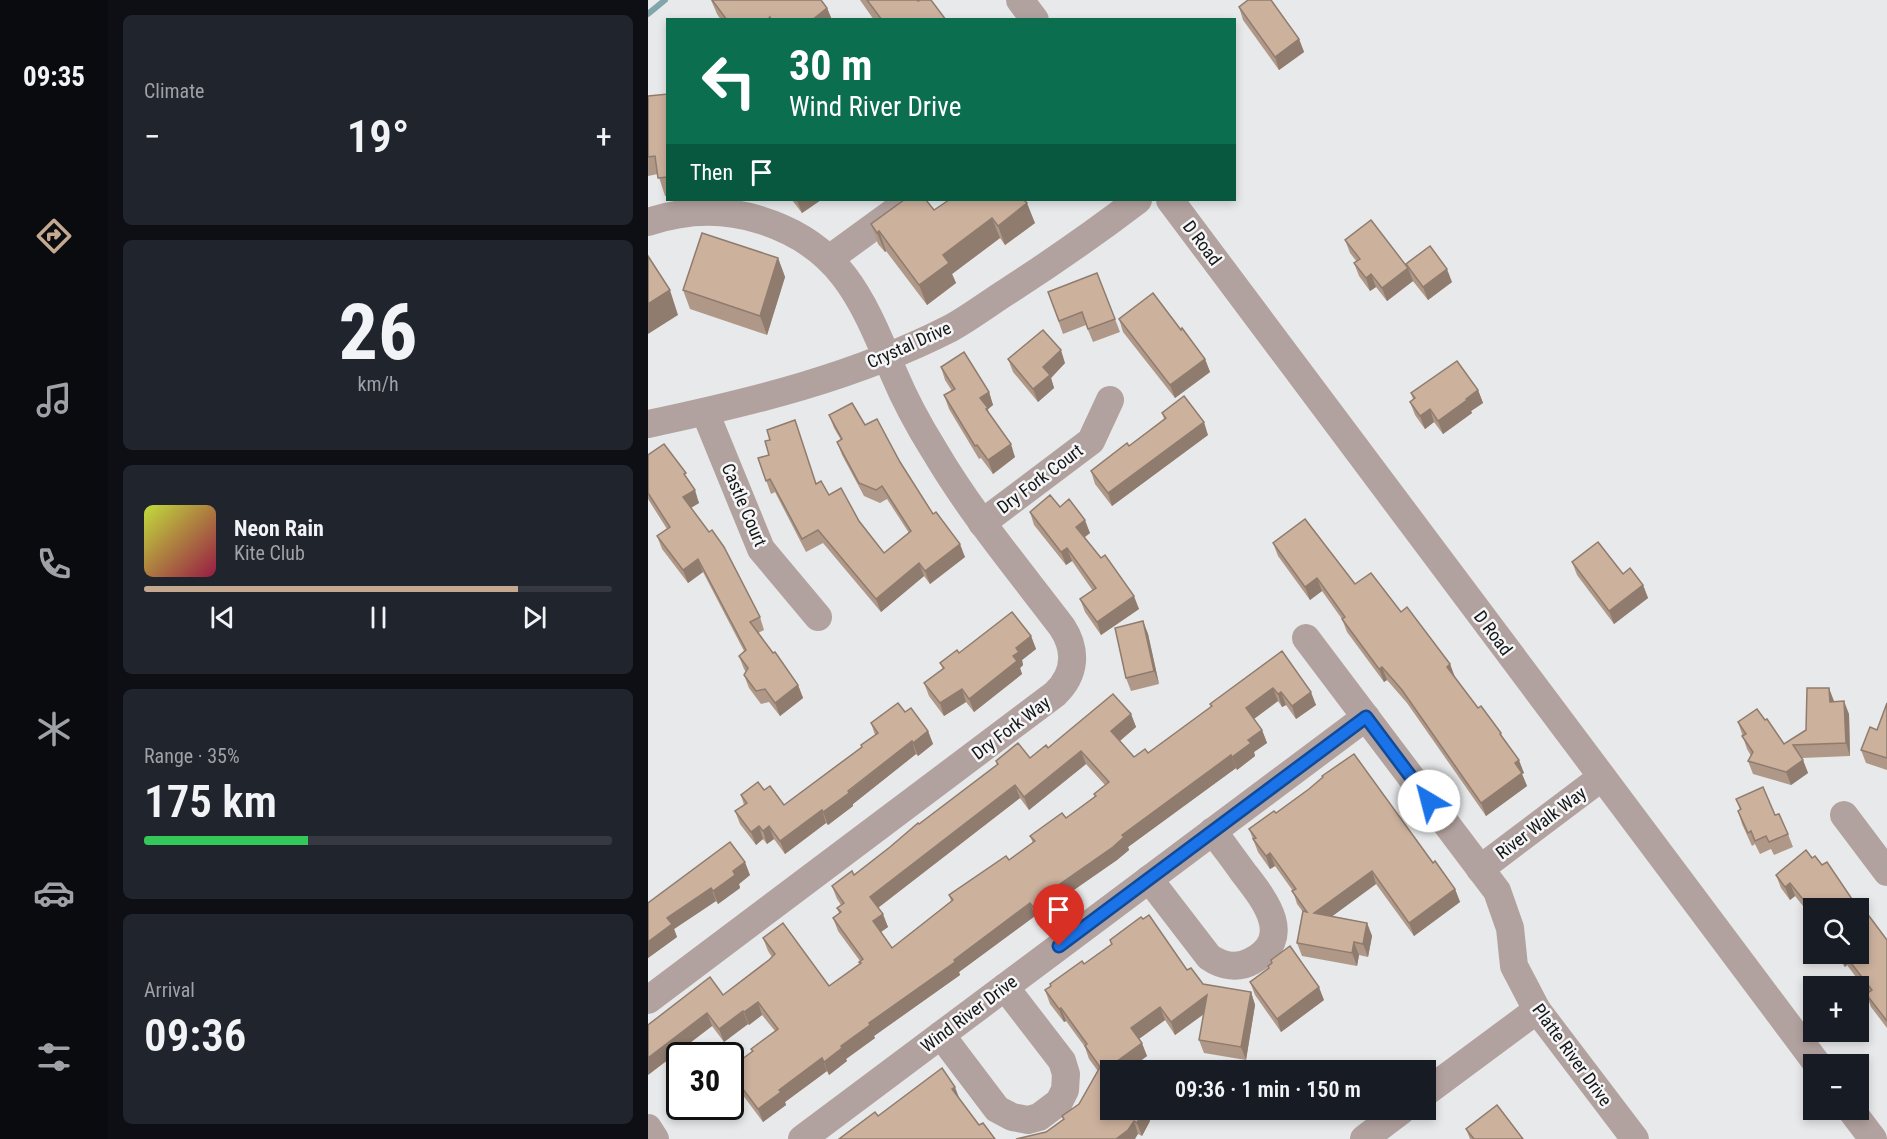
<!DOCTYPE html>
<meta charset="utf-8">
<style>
:root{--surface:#171b24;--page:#20242c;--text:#f1f3f6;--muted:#9ea1a6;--line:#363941;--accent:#c4a890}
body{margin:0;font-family:"Roboto Condensed",sans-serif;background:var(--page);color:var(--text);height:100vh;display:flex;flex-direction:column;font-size:22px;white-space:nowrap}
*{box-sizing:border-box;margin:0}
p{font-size:20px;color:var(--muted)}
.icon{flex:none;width:33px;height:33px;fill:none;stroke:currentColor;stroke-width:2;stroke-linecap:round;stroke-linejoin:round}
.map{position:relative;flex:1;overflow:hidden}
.panel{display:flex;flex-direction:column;gap:15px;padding:15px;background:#0d0f14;width:540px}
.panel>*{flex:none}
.hud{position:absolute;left:18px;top:18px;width:570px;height:183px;border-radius:0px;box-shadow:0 3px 9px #0003;background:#0b6e4f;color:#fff;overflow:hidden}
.controls{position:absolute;left:1155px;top:898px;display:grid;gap:12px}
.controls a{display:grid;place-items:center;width:66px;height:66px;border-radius:0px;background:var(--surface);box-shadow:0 3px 9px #0003;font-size:30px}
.speed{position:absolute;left:18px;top:1042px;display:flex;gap:12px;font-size:30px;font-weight:700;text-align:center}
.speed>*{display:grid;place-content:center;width:78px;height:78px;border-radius:50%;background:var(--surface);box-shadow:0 3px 9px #0003;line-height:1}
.speed .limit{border:3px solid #111;border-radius:9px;background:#fff;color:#111}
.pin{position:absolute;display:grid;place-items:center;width:51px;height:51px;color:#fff;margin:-62px -26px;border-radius:50% 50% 50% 0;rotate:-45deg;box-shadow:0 0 6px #0007}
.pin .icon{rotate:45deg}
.me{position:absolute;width:66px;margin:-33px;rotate:323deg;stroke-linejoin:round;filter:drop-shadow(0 0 4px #0008)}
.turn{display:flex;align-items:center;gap:21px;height:126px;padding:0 24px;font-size:27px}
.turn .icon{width:78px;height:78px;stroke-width:2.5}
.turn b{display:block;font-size:42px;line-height:51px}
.then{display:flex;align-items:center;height:57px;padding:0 24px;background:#0003;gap:12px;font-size:22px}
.big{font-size:45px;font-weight:600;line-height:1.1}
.panel .card{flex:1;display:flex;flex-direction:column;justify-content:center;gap:9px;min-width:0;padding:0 21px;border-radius:9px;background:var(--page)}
.panel .dial{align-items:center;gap:0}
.dial b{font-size:78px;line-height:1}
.song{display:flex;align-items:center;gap:18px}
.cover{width:72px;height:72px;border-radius:9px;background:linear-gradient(135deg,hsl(70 70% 55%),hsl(340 70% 35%))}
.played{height:6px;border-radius:3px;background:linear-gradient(90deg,var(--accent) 80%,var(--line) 80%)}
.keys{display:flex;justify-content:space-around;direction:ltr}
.heat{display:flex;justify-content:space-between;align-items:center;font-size:33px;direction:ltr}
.charge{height:9px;border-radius:4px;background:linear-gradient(90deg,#34c759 35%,var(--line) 0)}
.trip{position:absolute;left:452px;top:1060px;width:336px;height:60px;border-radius:0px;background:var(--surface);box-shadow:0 3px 9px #0003;font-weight:600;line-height:60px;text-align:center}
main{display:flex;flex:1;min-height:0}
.menu{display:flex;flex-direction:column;width:108px;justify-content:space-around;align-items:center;background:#090b0e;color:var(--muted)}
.menu .icon{width:42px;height:42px}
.menu .active{color:var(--accent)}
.menu b{font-size:27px;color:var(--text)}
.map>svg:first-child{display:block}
</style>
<main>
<nav class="menu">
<b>09:35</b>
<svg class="icon active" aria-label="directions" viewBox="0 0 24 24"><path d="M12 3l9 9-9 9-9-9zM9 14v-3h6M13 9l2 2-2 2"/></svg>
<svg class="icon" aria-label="music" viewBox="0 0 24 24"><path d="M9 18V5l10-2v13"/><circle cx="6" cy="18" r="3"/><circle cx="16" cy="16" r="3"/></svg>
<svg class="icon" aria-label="phone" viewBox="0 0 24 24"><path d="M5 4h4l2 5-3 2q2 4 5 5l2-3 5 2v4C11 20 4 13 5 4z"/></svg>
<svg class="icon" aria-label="climate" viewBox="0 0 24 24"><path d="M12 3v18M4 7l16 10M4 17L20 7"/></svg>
<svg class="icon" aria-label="car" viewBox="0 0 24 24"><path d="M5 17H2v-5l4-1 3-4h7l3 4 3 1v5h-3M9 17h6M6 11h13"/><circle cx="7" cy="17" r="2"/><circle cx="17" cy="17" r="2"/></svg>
<svg class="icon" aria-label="filters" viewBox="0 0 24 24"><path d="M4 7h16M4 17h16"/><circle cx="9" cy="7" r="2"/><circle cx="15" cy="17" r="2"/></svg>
</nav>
<section class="panel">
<div class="card"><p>Climate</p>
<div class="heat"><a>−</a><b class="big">19°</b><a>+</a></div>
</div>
<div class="card dial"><b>26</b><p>km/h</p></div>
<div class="card">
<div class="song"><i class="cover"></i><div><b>Neon Rain</b><p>Kite Club</p></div></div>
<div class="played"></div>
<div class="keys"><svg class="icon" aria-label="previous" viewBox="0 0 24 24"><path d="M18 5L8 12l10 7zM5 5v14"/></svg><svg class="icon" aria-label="pause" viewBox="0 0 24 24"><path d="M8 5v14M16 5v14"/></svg><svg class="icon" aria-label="next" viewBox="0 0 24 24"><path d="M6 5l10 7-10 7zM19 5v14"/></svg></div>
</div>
<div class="card"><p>Range · 35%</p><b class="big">175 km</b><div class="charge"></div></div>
<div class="card"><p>Arrival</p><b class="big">09:36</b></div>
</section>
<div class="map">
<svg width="1239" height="1139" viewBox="0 0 1239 1139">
<rect width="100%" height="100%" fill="#e8e9ea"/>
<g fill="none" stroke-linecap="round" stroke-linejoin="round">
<!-- stream -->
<path stroke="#80a6ac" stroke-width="6" d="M0 14 17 0"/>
<!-- minor -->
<g stroke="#b2a29f" stroke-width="28">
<path d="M372 0 387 20"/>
<path d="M522 200 1170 1065"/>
<path d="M0 222C36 210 75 208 112 220 194 245 215 301 246 374 257 400 271 426 286 450 323 513 370 569 414 627 429 650 428 674 407 694L0 1000"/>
<path d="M181 259 262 200"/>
<path d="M57 412 113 549 170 617"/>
<path d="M0 424C104 402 207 377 303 328 323 317 341 303 360 291 405 262 448 232 490 200"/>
<path d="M334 523 443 441 462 400"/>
<path d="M658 638 849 891 862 928 866 966 889 1010 987 1139"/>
<path d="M1196 815 1239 872"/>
<path d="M832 869 954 777"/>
<path d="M501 879 561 957C574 966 590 969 604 961 648 937 615 898 595 872 585 858 575 845 565 831"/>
<path d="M293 1035 349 1109 364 1117 380 1120 391 1117 411 1102 417 1090 418 1074 414 1061 357 987"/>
<path d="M777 1093 889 1010"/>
<path d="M1203 1110 1225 1139"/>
<path d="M0 1128 7 1139"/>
<path d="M154 1139 718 717"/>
<path d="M716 1139 754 1110"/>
</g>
</g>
<!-- wall -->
<g fill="#af9887" fill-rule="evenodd">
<path d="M63 0H173L179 8 184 20H73L69 14Z"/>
<path d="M212 0H269L298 20H226Z"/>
<path d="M591 7 651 39 656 52 631 70 595 20Z"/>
<path d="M20 94V196H17L10 174 0 176V96Z"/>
<path d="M144 200H173L154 213Z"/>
<path d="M286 210 387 223 357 245 352 238 304 274 308 283 279 305 238 251 237 252 230 244 223 224Z"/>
<path d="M697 240 758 265 804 282 780 300 764 280 765 281 739 301 728 287 722 291 711 276 706 263 709 262 702 253Z"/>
<path d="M130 258 137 277 119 335 42 309 35 290Z"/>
<path d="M400 292 467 319 472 332 445 342 438 325 415 334Z"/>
<path d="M471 319 533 330 557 359 562 372 527 398 475 332Z"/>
<path d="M360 359 417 363 403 378 406 388 390 402 365 372Z"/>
<path d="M293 367 341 392 345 405 340 409 342 416 367 457 345 474 333 458 331 459 301 409 296 395 304 391 297 380Z"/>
<path d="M830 390 835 403 823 411 824 413 795 434 786 422 777 429 767 415 762 402 765 399 763 393Z"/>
<path d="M514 413 560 435 464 506 447 484 443 471 481 446 516 419Z"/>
<path d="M181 415 217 425 252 462 285 514 317 557 282 584 276 576 233 612 175 543 158 552 127 492 123 494 110 458 168 484 211 521 236 553 261 533 239 499 232 503 216 496 194 455 189 442 193 440 186 428Z"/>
<path d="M0 455 40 480 51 503 43 508 112 617 116 630 110 633 150 685 155 698 132 716 121 702 113 704 101 688 96 675 98 672 96 669 91 656 96 651 55 572 40 583 14 549 9 536 19 529 0 499Z"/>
<path d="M412 507 442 533 436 538 491 609 453 635 437 612 432 599 445 591 424 561 418 565 386 525 382 512Z"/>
<path d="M625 543 707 584 753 612 802 664 806 677 830 708 853 733 855 739 876 773 874 774 879 786 838 816 759 703 739 680 736 682 699 632 694 619 674 591 662 600 630 556Z"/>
<path d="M924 562 975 574 995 585 1000 598 966 624 929 575Z"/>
<path d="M495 621 500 634 511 684 483 691 478 678Z"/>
<path d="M383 636 388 649 374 660 375 665 372 668 374 674 326 712 318 702 296 716 281 696 276 683 295 669 292 663 311 653Z"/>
<path d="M634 651 668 705 648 719 638 705 634 707 630 701 606 719 614 730 619 743 606 752 607 756 589 770 588 768 480 847 481 850 469 860 407 903 408 906 389 920 387 916 311 972 312 975 226 1036 227 1038 198 1059 199 1061 181 1075 179 1071 152 1091 137 1102 138 1105 115 1122 85 1082 82 1075V1068L104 1052 103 1049 127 1031 114 1015 101 1025 100 1024 76 1042 64 1026 0 1075 75 995 124 957 120 951 115 938 181 986 212 964V961L190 931 185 918 191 913 189 908 193 905 189 899 184 886 206 875 242 847 271 824 349 765 348 761 382 758 400 748 483 714 488 727 472 741 486 757 500 753 563 707 562 704ZM438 764 457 785 446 794 447 796 418 818 382 836 385 843 361 860 301 895 303 901 244 948 233 932 240 927 230 908 372 798 381 810Z"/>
<path d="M1186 701 1201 714 1202 756 1154 758 1160 773 1143 785 1105 774 1100 761 1103 756 1099 749 1090 722 1117 720 1136 744 1158 730Z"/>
<path d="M1239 703V770L1218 763 1213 750 1229 730Z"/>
<path d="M257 712 280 731 285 744 270 756 268 754 205 804V806L180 825 178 823 137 854 126 839 119 844 115 839 108 845 92 824 87 811 96 805 93 795 116 790 136 805 214 747 227 735 223 723Z"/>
<path d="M1088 799 1127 815 1140 834 1145 847 1126 855 1123 849 1112 854 1107 844 1104 846 1094 824 1090 811 1092 810Z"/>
<path d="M628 813 785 863 807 889 812 902 766 936 728 884 684 916 719 923 724 936 720 957 711 955 709 966 654 956 649 943 655 912 649 904 645 891 627 866 622 869 610 852 601 829Z"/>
<path d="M1164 858 1239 940V1028L1223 1007 1218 994 1220 993 1199 965 1197 967 1187 954H1210L1166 909V920L1147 896 1142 900 1133 888 1128 875Z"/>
<path d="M102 875 91 884 92 888 70 904 68 901 26 929 29 937 0 958V903Z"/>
<path d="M462 940 539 970 555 984 603 992 607 1005 598 1060 556 1053 551 1040 556 1014 527 1035 517 1020 491 1039 499 1056 480 1070 462 1110H504L500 1116 502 1121 494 1136 490 1134 398 1132 415 1119 414 1116 431 1104 450 1071 441 1059 437 1047 418 1021 416 1022 402 1004 397 990 403 987 402 984 436 964 463 945Z"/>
<path d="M623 960 676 1000 633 1032 607 995 602 982 620 968 624 963Z"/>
<path d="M818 1129 875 1139H822Z"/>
</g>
<!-- shaded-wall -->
<g fill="#8f7c6e">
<path d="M179 8 184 20H164Z"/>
<path d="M651 39 656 52 631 70 627 57Z"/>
<path d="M149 200H173L154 213Z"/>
<path d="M379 203 387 223 357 245 350 226Z"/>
<path d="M344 218 352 238 304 274 308 283 279 305 271 285 295 255Z"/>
<path d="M231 231 238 251 237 252 229 233Z"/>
<path d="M130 258 137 277 119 335 112 316Z"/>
<path d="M760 268 765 281 739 301 734 288Z"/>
<path d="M799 269 804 282 780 300 775 287Z"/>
<path d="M723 274 728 287 722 291 718 278Z"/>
<path d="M22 290 30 315 0 334V304Z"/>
<path d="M413 350 417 363 403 378 406 388 390 402 385 389 395 367Z"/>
<path d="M557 359 562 372 527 398 522 385Z"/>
<path d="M830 390 835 403 823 411 824 413 795 434 790 421Z"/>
<path d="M341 392 345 405 340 409 332 398Z"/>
<path d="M782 409 786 422 777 429 772 416Z"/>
<path d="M556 422 560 435 464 506 460 493Z"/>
<path d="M363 444 367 457 345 474 340 460Z"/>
<path d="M47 490 51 503 39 510 35 497Z"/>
<path d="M437 520 442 533 432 540 428 527Z"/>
<path d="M312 544 317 557 282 584 277 571Z"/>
<path d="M419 548 424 561 418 565 413 552Z"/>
<path d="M50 559 55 572 40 583 35 570Z"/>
<path d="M271 563 276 576 233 612 228 599Z"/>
<path d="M669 578 674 591 662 600 657 587Z"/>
<path d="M995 585 1000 598 966 624 961 611Z"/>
<path d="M486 596 491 609 453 635 449 622Z"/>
<path d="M495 621 500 634 511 684 506 671Z"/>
<path d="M383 636 388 649 374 660 375 665 372 668 374 674 326 712 321 699 365 656 368 648Z"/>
<path d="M802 664 807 677 799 667Z"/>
<path d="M734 667 739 680 736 682 731 669Z"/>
<path d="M150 685 155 698 132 716 127 703Z"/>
<path d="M625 688 630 701 603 721 598 708Z"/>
<path d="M1181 688 1186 701V715L1182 702Z"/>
<path d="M314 689 318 702 296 716 292 703Z"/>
<path d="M633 692 638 705 634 707 630 694Z"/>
<path d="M663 692 668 705 648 719 644 706Z"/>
<path d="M1196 701 1201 714 1202 756 1198 743Z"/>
<path d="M483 714 488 727 468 744 463 731Z"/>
<path d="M614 730 619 743 606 752 607 756 589 770 584 757 600 740Z"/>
<path d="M280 731 285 744 270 756 265 743Z"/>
<path d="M264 741 268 754 205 804V806L180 825 175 812Z"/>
<path d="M433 751 438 764 381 810 376 797Z"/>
<path d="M583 755 588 768 480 847 481 850 469 860 407 903 408 906 389 920 385 907 402 891 474 835Z"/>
<path d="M871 760 876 773 874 774 879 786 838 816 833 803 867 763Z"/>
<path d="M1155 760 1160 773 1143 785 1138 772Z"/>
<path d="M367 785 372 798 227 910 222 897Z"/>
<path d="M174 810 178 823 137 854 132 841Z"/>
<path d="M111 826 115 839 108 845 103 832Z"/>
<path d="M121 826 126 839 119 844 115 831Z"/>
<path d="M622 853 627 866 622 869 618 856Z"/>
<path d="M97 862 102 875 91 884 92 888 70 904 65 891 85 871Z"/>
<path d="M724 871 728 884 671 926 666 913Z"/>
<path d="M1142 883 1147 896 1142 900 1137 887Z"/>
<path d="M63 888 68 901 26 929 29 937 0 958V942L19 918Z"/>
<path d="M807 889 812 902 766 936 761 923Z"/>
<path d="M382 903 387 916 311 972 312 975 226 1036 227 1038 198 1059 199 1061 181 1075 176 1062 193 1046 221 1023Z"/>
<path d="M235 914 240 927 230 934 225 921Z"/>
<path d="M719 923 724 936 720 957 715 944Z"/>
<path d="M706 942 711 955 709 966 704 953Z"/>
<path d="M1192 954H1195L1199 965 1197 967Z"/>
<path d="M671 987 676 1000 633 1032 629 1019Z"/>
<path d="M603 992 607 1005 598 1060 593 1047Z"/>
<path d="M559 995 564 1008 527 1035 523 1022Z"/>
<path d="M110 1002 114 1015 101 1025 96 1012Z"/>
<path d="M512 1007 517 1020 488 1041 483 1028Z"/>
<path d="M413 1008 418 1021 416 1022 411 1009Z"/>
<path d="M95 1011 100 1024 76 1042 71 1029Z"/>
<path d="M59 1013 64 1026 0 1075V1058Z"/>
<path d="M494 1043 499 1056 479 1071 468 1062Z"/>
<path d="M174 1058 179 1071 137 1102 138 1105 115 1122 110 1109 131 1090Z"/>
<path d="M307 1087 312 1100 304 1089Z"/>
<path d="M495 1110H504L500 1116 502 1121 494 1136 489 1123Z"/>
<path d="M486 1121 490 1134 487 1139H468Z"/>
</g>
<!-- building -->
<g fill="#ccb19d" stroke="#8f7c6e" stroke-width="1.5" fill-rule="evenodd">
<path d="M64 0H173L179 8 164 20H123L122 17 119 20H79Z"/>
<path d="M219 0H269L270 1 272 0H283L298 20H234Z"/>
<path d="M600 0H623L651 39 627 57 591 7Z"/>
<path d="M20 94V177L10 178 7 156 0 157V96Z"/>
<path d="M256 200H278L286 210 301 200H376L379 203 350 226 344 218 295 255 301 263 271 285 231 231 229 233 223 224Z"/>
<path d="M723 220 760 268 734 288 723 274 718 278 706 263 712 259 697 240Z"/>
<path d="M54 233 130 258 112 316 35 290Z"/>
<path d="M782 246 799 269 775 287 758 264Z"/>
<path d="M0 256 22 290 0 304Z"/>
<path d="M449 273 467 319 440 329 434 312 411 321 400 292Z"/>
<path d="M505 293 533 330 534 328 557 359 522 385 471 319Z"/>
<path d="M395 330 413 350 395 367 402 375 385 389 360 359Z"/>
<path d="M316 352 341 392 332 398 340 408 338 409 363 444 340 460 329 445 327 446 296 395 307 389 293 367Z"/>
<path d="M809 361 830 390 818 399 819 400 790 421 782 409 772 416 762 402 767 398 763 393Z"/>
<path d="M536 396 556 422 460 493 443 471 479 443 481 446 518 418 514 413Z"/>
<path d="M204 403 217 425 229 419 252 462 285 514 288 512 312 544 277 571 271 563 228 599 170 530 154 539 122 479 118 481 110 458 121 455 117 441 122 440 119 430 147 420 168 484 173 481 181 495 193 488 211 521 236 553 263 531 234 486 228 490 211 483 189 442 194 439 181 415Z"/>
<path d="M16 444 38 473 36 474 47 490 35 497 61 532 64 530 76 547 112 617 102 622 125 653 127 652 150 685 127 703 117 689 108 691 96 675 100 668 91 656 98 650 50 559 35 570 9 536 22 527 0 493V455Z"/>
<path d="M402 495 412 507 421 499 437 520 428 527 453 558 457 555 486 596 449 622 432 599 448 588 419 548 413 552 382 512Z"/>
<path d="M657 519 707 584 723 573 753 612 759 607 802 664 799 667 830 708 833 706 853 733 852 734 871 760 867 763 874 773 833 803 754 690 734 667 731 669 694 619 697 617 669 578 657 587 625 543Z"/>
<path d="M950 542 975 574 982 568 995 585 961 611 924 562Z"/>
<path d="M364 612 383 636 368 648 371 652 365 656 369 661 321 699 314 689 292 703 276 683 296 668 292 663 309 650 311 653Z"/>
<path d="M495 621 506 671 478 678 467 628Z"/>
<path d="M634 651 663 692 644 706 633 692 630 694 625 688 598 708 614 730 600 740 603 743 584 757 583 755 474 835 476 837 465 847 402 891 403 893 385 907 382 903 306 960 307 962 221 1023 222 1025 193 1046 194 1048 176 1062 174 1058 147 1078 131 1090 133 1092 110 1109 82 1072V1068L105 1051 103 1049 130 1029 110 1002 96 1012 95 1011 71 1029 59 1013 0 1058V1025L62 977 75 995 121 960 127 954 115 938 135 923 181 986 213 963 211 962 215 959 185 918 193 912 189 908 196 903 184 886 204 871 206 875 242 847 270 823 271 824 350 764 348 761 370 743 382 758 398 745 400 748 465 694 483 714 463 731 486 757 497 749 500 753 564 706 562 704ZM433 751 461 782 446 794 448 796 418 818 414 813 382 836 387 841 361 860 358 856 301 895 305 900 244 948 225 921 235 914 222 897 367 785 376 797Z"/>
<path d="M1159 688H1181L1182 702 1196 701 1198 743 1145 745 1155 760 1138 772 1100 761 1105 752 1094 736 1098 734 1090 722 1109 709 1117 720 1119 719 1136 744 1158 730Z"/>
<path d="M250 703 257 712 263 708 280 731 265 743 264 741 200 791 201 793 175 812 174 810 132 841 121 826 115 831 111 826 103 832 87 811 99 803 93 795 110 782 116 790 122 786 136 805 214 747 213 745 230 733 223 723Z"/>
<path d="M1239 703V758L1213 750 1222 727 1229 730Z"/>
<path d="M706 754 785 863 787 861 807 889 761 923 724 871 666 913 719 923 715 944 706 942 704 953 649 943 655 911 659 912 644 891 648 889 622 853 618 856 605 839 608 838 601 829 626 811 628 813 661 789 675 777 674 776Z"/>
<path d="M1115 787 1127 815 1131 814 1140 834 1121 842 1118 836 1107 841 1103 831 1100 833 1090 811 1093 809 1088 799Z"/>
<path d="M82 842 97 862 85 871 87 875 65 891 63 888 19 918 24 924 0 942V903Z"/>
<path d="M1158 850 1164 858 1167 856 1174 865 1179 862 1212 911 1215 908 1239 940V1021L1218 994 1224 990 1196 954H1210V909H1166V913L1142 883 1137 887 1128 875Z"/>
<path d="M501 915 539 970 543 968 555 984 603 992 593 1047 551 1040 559 995 523 1022 512 1007 483 1028 494 1043 468 1062 483 1071H462V1110H496L489 1123 486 1121 480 1130 468 1139H368L398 1132 416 1119 414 1116 431 1104 452 1067 437 1046 439 1044 413 1008 411 1009 397 990 403 986 402 984 434 961 436 964 464 944 462 940 493 917 495 919Z"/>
<path d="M642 946 671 987 629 1019 602 982 621 968 620 966 624 963 623 960Z"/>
<path d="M294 1068 307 1087 304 1089 331 1125 335 1123 347 1139H191L227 1112 230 1116Z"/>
<path d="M849 1105 875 1139H826L818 1129Z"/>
</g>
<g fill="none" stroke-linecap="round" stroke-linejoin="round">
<!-- route casing -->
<g stroke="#114b97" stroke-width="15">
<path id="route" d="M411 946 718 717 781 801"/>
</g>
<!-- route -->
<use href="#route" stroke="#1a73e8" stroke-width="10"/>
</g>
<g text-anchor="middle" stroke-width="5" stroke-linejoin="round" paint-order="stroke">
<!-- street labels -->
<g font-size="18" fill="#161617" stroke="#f5f6f7">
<text transform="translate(554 243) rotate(53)" y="6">D Road</text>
<text transform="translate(261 345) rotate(-24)" y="6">Crystal Drive</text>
<text transform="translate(392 479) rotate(-37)" y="6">Dry Fork Court</text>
<text transform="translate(96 505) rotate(67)" y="6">Castle Court</text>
<text transform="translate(845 633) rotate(53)" y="6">D Road</text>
<text transform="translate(363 728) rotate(-37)" y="6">Dry Fork Way</text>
<text transform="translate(893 823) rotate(-37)" y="6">River Walk Way</text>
<text transform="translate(321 1014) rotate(-37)" y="6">Wind River Drive</text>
<text transform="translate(924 1055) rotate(54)" y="6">Platte River Drive</text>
</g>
</g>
</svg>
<div class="controls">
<a><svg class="icon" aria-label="search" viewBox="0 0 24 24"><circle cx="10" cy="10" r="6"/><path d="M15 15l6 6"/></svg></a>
<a>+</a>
<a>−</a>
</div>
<div class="speed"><div class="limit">30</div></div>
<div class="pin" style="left:411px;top:946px;background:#d93025"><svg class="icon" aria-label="arrive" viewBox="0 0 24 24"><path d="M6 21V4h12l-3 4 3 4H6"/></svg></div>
<svg class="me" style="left:781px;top:801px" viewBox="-20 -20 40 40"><circle r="19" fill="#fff"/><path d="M0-13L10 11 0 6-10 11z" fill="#1a73e8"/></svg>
<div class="trip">09:36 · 1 min · 150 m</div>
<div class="hud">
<div class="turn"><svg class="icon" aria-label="left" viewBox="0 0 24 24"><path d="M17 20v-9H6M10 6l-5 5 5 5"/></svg><div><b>30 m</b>Wind River Drive</div></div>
<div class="then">Then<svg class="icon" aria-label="arrive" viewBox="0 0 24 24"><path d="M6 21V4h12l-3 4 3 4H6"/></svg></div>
</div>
</div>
</main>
